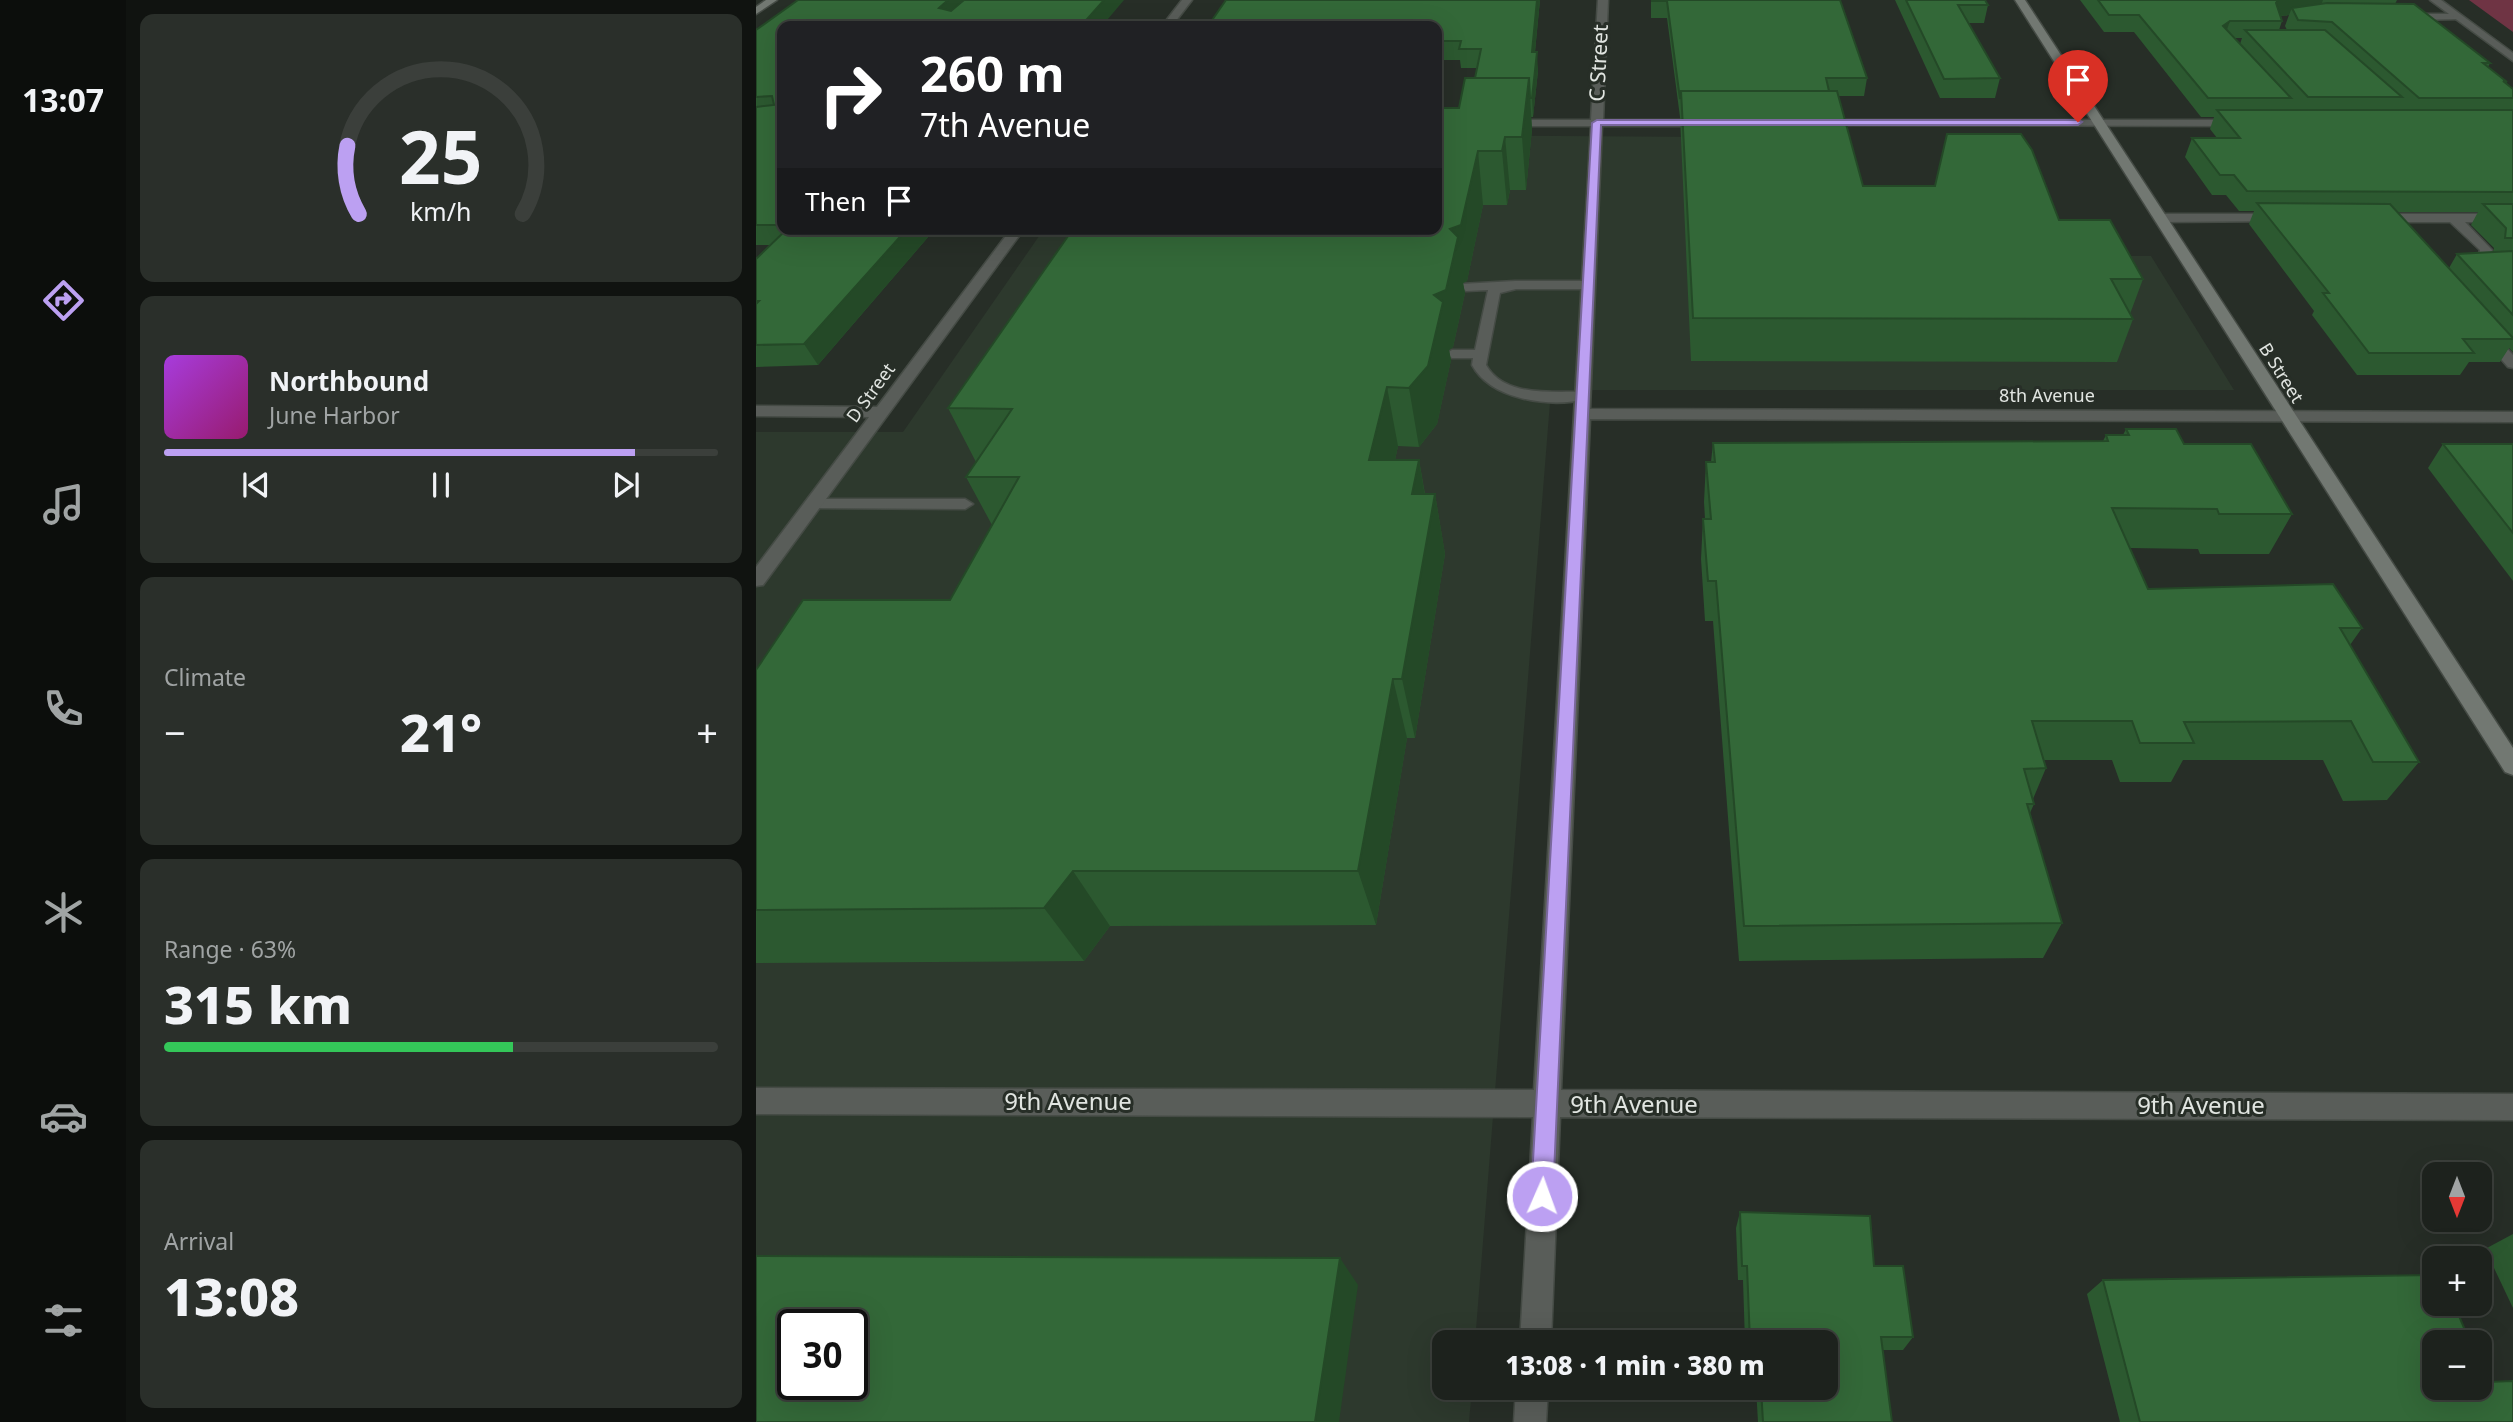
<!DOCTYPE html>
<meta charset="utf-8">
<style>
:root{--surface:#1d221d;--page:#2a2f2a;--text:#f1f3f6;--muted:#a0a4a4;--line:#3b3f3b;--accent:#bca0f2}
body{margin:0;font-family:"Noto Sans",sans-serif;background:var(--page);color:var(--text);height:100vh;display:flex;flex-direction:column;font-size:26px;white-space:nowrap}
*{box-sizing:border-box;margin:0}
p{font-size:23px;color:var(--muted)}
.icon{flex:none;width:38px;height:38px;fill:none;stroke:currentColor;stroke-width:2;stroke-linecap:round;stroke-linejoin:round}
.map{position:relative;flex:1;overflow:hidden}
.panel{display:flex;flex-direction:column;gap:14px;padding:14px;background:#101310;width:630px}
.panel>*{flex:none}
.banner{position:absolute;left:21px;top:21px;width:665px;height:214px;border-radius:14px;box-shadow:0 7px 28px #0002,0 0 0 2px var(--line);background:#202124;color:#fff;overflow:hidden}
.needle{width:46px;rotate:180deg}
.controls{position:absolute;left:1666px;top:1162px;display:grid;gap:14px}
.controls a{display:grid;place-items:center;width:70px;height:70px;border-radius:14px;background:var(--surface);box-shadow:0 7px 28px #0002,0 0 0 2px var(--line);font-size:35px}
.speed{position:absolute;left:21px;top:1309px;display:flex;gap:14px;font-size:35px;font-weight:700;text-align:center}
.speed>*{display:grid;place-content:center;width:91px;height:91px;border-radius:50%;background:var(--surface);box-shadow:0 7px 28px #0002,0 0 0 2px var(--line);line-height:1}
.speed .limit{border:4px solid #111;border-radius:10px;background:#fff;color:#111}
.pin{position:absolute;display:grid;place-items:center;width:60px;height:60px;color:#fff;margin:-72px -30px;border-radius:50% 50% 50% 0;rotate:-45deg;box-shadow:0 0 7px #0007}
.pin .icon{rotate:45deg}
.me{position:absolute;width:77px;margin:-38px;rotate:2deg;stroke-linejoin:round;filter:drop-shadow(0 0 5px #0008)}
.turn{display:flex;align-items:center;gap:24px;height:147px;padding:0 28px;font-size:32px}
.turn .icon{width:91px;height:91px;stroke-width:2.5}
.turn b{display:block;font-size:49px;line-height:60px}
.then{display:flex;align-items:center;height:66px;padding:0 28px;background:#0003;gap:14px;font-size:26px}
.big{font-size:52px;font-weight:800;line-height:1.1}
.panel .widget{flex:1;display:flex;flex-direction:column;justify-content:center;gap:10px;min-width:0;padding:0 24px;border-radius:14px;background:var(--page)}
.panel .dial{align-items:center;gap:0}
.dial svg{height:182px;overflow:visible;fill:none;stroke:var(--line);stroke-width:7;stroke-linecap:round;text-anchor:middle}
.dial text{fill:var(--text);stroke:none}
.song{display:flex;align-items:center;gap:21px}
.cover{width:84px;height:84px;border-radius:10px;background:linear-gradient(135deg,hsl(280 70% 55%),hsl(320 70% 35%))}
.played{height:7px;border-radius:4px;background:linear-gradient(90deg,var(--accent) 85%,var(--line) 85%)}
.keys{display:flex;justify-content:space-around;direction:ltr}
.heat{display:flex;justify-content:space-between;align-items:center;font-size:38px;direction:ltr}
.charge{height:10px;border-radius:5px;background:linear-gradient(90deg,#34c759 63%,var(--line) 0)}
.trip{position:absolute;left:676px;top:1330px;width:406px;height:70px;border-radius:14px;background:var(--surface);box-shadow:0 7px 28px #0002,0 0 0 2px var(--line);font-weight:800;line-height:70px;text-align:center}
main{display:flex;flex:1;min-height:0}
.tabs{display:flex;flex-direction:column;width:126px;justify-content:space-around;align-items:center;background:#0c0e0c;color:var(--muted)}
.tabs .icon{width:49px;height:49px}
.tabs .active{color:var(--accent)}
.tabs b{font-size:32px;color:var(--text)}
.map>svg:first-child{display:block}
</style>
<main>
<nav class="tabs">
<b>13:07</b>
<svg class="icon active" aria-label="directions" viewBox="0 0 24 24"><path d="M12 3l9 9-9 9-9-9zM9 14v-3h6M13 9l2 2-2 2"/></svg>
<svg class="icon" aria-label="music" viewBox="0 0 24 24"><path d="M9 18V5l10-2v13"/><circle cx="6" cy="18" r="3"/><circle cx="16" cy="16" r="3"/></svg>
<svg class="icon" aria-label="phone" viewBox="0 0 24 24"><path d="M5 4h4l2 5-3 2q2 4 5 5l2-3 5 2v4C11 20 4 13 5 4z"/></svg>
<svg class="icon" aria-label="climate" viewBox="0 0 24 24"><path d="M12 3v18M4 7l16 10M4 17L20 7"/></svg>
<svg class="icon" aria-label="car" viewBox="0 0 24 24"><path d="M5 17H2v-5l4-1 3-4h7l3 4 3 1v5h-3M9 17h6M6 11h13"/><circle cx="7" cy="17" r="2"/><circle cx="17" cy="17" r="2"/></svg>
<svg class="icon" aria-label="filters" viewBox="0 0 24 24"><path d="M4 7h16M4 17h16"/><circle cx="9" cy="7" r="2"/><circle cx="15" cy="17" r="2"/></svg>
</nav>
<section class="panel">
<div class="widget dial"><svg viewBox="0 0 100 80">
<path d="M14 69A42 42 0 1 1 86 69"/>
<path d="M14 69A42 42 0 0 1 9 39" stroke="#bca0f2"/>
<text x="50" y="56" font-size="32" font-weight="700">25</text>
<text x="50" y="72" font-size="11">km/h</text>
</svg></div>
<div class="widget">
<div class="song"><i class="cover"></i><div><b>Northbound</b><p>June Harbor</p></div></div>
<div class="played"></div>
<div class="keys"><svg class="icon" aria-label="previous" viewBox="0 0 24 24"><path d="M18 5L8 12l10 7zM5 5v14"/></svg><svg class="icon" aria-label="pause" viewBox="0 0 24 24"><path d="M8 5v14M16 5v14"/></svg><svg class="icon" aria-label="next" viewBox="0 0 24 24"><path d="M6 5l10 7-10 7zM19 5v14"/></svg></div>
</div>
<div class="widget"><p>Climate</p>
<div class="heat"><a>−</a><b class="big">21°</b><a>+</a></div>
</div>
<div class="widget"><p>Range · 63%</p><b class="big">315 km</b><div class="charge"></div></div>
<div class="widget"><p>Arrival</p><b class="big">13:08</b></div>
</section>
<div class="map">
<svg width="1757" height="1422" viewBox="0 0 1757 1422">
<rect width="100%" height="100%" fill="#272e27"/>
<!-- built -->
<path fill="#2d392d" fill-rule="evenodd" d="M681 135 1084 138 1116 256H1395L1478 390H795L719 1342H688V1388H716L713 1422H0V432H147L288 229H681ZM37 1325H96V1384H37Z"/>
<!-- green -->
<path fill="#6f3444" d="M1713 0H1757V32Z"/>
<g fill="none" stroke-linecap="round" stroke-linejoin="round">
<!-- lane casing -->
<g stroke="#454b45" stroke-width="3">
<g id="lane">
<path d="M1702 14 1705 19 1650 20 1645 17 1650 14Z"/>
<path d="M1521 214 1525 215V221L1406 222 1400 218 1406 214Z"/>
<path d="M1757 214V222H1709L1736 250 1732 265 1726 269 1720 265 1724 250 1694 222H1622L1616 218 1622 214Z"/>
<path d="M759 281H832L838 285 832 289H760L744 293 730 365C748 397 794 391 826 392L833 396 831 399C794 408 735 400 716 365L717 358H696L689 354 696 350H719L732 290 710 291 703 287 705 284Z"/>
<path d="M1732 332 1737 333 1757 355V368L1752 367 1725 336Z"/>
<path d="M58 499H209L217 504 209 509 52 508V500Z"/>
</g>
</g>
<!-- street casing -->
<g stroke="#454b45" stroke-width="3">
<g id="street">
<path d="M426 0H436L416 26H406Z"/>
<path d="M842 0H852L847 120H953L959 123 953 126H846L834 409 1757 412V422L834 419 805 1090 1757 1094V1120L804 1117 795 1342H764L777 1117 0 1114V1088L778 1090 835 126H748L742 123 748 120H835Z"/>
<path d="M1674 0H1685L1757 53V61Z"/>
<path d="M1063 120H1485L1491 123 1485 126 1059 125 1057 123Z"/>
<path d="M255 229H268L7 585 0 586V567L113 417 0 416V406L121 407Z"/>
<path d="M760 1388H792L790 1422H758Z"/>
</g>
</g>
<!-- secondary casing -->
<g stroke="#454b45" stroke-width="3">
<g id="secondary">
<path d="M10 0H21L0 14V7Z"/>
<path d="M1259 0H1269L1757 748V775L1749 772Z"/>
</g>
</g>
<!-- lane -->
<use href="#lane" fill="#595d59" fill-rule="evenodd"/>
<!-- street -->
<use href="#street" fill="#595d59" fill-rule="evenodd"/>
<!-- secondary -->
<use href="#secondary" fill="#727872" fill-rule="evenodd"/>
</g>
<!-- wall -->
<g fill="#2c5930" fill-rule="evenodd">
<path d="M470 0H784L779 52 782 71 777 117H775L776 129 770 190H754L751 205H727L711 281 707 283 709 293 697 347 693 350 695 360 681 424 663 447 642 446 639 460H663L669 494H679L689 554 659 738H651L620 925 354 926 328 961 0 963V670L194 600 236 525 210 477 220 462 192 408 681 229 703 108 719 78 721 68H705L704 60H681V26Z"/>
<path d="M895 0H1084L1111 78 1108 96H1082L1107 186 1303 220 1387 279 1374 314 1377 319 1361 362 935 361 924 117 911 18H895Z"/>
<path d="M1139 0H1229L1232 5 1228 23H1212L1244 78 1239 98H1184Z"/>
<path d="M1324 0H1641L1639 4 1734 63 1732 67 1751 82 1750 83 1757 89V352L1753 348 1744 362H1713L1704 375H1601L1556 315 1558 311 1493 224 1498 211H1483L1470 195H1456L1429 157 1436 138H1461L1454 129 1458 117H1445L1378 32H1348ZM1533 15 1529 26 1531 30H1523L1526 21 1525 16ZM1479 38H1486L1484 44ZM1641 212H1722L1715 225 1738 248 1737 252 1701 254 1693 268Z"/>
<path d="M26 26V229H179L62 365 0 367V259L14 245H0V30Z"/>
<path d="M1370 429 1428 444 1536 514 1513 554H1444L1442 549 1374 548 1392 589 1606 628 1594 645 1663 762 1631 800 1587 801 1567 760H1427L1415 782H1364L1356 760H1288L1290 768 1277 799 1278 804 1274 813 1306 923 1287 958 983 961 957 621H949L945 559 947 519H949L948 502 950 462H955L957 443 1347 441 1350 435H1367Z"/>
<path d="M1687 444H1757V581L1672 468Z"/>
<path d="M984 1212 1118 1266 1157 1337 1147 1350H1126L1136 1422H1002L1000 1388H1069V1342H989L987 1280H982L980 1228Z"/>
<path d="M1757 1234V1308L1729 1249Z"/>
<path d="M1347 1280 1731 1382 1757 1422H1364L1331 1294Z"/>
</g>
<!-- shaded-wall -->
<g fill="#244927">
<path d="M192 0H217L190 26 183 8Z"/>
<path d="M348 0H368L346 26H325Z"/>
<path d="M781 0H784L777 71 776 52Z"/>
<path d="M1522 0H1567L1563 10 1536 8 1533 15 1516 17Z"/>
<path d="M1474 21 1468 38 1467 26Z"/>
<path d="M781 52 782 71 777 117 776 98Z"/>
<path d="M773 78 776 129 770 190 766 137Z"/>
<path d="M749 137 754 190 751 205 746 151Z"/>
<path d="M722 151 727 205 711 281 707 283 709 293 697 347 693 350 695 360 681 424 663 447 653 388 694 229Z"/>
<path d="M151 229H179L62 365 48 344Z"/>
<path d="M631 387 642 446 626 520 613 460Z"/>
<path d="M663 460 673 520 656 494Z"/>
<path d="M679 494 689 554 659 738 646 679Z"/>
<path d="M637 679 651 738 620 925 602 871Z"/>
<path d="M317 871 354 926 328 961 288 908Z"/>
<path d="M584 1258 602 1285 583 1422H559Z"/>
</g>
<!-- building -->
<g fill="#336838" stroke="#244927" stroke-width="2" fill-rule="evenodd">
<path d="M42 0H192L183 8 195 11 208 0H348L325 26H26V225H0V107L18 105 16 96 0 97V30Z"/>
<path d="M470 0H781L776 52H781L776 98H774L773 78H719L725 49H703L705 41H681V26H452Z"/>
<path d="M896 0H1084L1111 78H1070L1073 91H925L924 99 911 1H896Z"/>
<path d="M1150 0H1229L1232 5H1202L1244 78 1188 79Z"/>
<path d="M1342 0H1522L1520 3 1526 21H1474L1467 26 1535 98H1452L1383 15H1353Z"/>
<path d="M1571 3 1658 4 1734 63H1727L1751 82 1747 81 1757 89V98H1663L1576 22 1542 20 1536 8Z"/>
<path d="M1489 30H1569L1646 97H1552Z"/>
<path d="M709 78H773L766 137H749L746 151H722L705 225 694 229 702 237 690 290 678 295 687 302 672 366 653 388 631 387 613 460H663L656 494H679L646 679H637L602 871H317L288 908 0 910V670L47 600H194L263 477H210L256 409 192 408 317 229H681V108H703Z"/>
<path d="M925 91H1081L1107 186H1179L1191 134H1265L1276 150 1303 220H1354L1387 279H1355L1377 319 937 318Z"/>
<path d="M1461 110H1757V192L1491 191 1478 175H1464L1436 138H1484Z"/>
<path d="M1501 203 1634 204 1757 338V339H1707L1718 353H1613L1567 293H1573Z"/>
<path d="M1727 204H1757V238H1749L1750 228Z"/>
<path d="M31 229H151L48 344 0 345V304L3 301H0V259Z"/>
<path d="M1757 251V315L1701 254Z"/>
<path d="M1370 429H1420L1428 444H1495L1536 514H1463L1461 509 1356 508 1392 589 1577 584 1606 628H1584L1663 762H1617L1595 721 1428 722 1438 743H1384L1376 721H1276L1290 768 1268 769 1278 804H1271L1306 923 988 926 960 581H952L947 519H955L950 462H959L957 443 1352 441 1350 435H1373Z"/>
<path d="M1687 444H1757V533Z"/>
<path d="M984 1212 1114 1216 1118 1266H1147L1157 1337H1125L1136 1422H1007L1005 1388H1069V1342H994L991 1266H986Z"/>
<path d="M0 1256 584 1258 559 1422H0ZM37 1325H96V1384H37Z"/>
<path d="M1678 1275V1304H1698L1714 1342H1678V1388H1724V1364L1731 1382 1757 1381V1422H1384L1347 1280Z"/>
</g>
<!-- route -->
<path fill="#bca0f2" stroke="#7a689d" stroke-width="2" d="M841 120H1322L1326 122 1322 125H845L797 1196 794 1204 786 1207 778 1204 775 1196 836 123Z"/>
<g text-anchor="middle" stroke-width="6" stroke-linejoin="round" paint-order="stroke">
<!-- far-street labels -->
<g font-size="18" fill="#e1e5e1" stroke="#272e27">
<text transform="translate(1525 373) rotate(58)" y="6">B Street</text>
<text transform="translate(115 393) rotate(-54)" y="6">D Street</text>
<text x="1291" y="402">8th Avenue</text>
</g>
<!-- street labels -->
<g font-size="21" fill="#e1e5e1" stroke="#272e27">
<text transform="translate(843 63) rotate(-87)" y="7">C Street</text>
</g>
<!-- near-street labels -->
<g font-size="24" fill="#e1e5e1" stroke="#272e27">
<text x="312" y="1110">9th Avenue</text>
<text x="878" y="1113">9th Avenue</text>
<text x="1445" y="1114">9th Avenue</text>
</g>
</g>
</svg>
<div class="controls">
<a><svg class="needle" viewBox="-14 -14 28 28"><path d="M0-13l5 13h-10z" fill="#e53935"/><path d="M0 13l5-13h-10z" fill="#a0a4a4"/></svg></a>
<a>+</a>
<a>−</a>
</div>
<div class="speed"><div class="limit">30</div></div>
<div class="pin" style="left:1322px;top:122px;background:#d93025"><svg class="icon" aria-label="arrive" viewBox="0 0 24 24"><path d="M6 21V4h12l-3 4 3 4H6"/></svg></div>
<svg class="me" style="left:786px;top:1196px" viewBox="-20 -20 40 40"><circle r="17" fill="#bca0f2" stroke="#fff" stroke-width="3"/><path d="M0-11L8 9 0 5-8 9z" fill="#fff"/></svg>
<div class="trip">13:08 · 1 min · 380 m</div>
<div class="banner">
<div class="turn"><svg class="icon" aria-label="right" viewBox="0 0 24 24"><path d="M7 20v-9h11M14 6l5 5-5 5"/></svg><div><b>260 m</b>7th Avenue</div></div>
<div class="then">Then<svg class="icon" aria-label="arrive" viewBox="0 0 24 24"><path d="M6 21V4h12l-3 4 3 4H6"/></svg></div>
</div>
</div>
</main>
